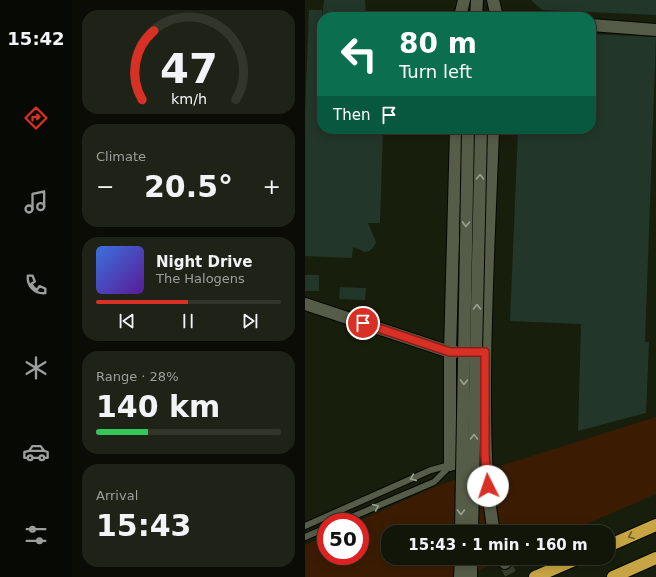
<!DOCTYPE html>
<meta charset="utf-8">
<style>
:root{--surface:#121609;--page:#1f2317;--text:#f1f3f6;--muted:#9c9f9c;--line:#31352a;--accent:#d93025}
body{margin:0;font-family:"DejaVu Sans",sans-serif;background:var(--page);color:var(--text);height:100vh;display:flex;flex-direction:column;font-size:15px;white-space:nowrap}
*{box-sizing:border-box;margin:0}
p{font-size:13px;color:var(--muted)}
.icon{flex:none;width:22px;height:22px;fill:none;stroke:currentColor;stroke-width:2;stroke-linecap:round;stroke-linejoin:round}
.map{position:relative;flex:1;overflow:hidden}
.side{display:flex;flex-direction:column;gap:10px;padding:10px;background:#0a0c05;width:233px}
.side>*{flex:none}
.hud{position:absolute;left:12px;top:12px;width:279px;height:122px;border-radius:16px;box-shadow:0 2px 10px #0003,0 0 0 1px var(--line);background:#0b6e4f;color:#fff;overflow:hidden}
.speed{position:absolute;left:12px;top:513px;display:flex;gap:8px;font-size:20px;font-weight:700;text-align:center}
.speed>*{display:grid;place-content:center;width:52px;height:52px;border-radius:50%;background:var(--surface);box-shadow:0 2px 10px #0003,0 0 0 1px var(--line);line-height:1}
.speed .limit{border:6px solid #d22;background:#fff;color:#111}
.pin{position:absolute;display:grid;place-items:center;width:34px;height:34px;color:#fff;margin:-17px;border:2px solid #fff;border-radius:50%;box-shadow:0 1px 4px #0007}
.me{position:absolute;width:44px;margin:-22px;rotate:356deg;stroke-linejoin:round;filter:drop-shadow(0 0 3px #0008)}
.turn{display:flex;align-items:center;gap:14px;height:84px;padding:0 16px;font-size:18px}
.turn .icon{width:52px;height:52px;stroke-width:2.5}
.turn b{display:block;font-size:28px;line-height:34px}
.then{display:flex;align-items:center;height:38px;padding:0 16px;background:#0003;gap:8px;font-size:15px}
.big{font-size:30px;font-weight:700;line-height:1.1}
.side .card{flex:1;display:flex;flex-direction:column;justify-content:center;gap:6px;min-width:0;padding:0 14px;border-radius:16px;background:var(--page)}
.side .dial{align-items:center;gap:0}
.dial svg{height:104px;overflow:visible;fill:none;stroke:var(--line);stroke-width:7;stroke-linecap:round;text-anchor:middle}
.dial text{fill:var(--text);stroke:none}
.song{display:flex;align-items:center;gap:12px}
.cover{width:48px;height:48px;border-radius:6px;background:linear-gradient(135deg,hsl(220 70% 55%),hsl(270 70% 35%))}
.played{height:4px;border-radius:2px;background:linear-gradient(90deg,var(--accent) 50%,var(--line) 50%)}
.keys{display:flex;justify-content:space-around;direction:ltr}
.heat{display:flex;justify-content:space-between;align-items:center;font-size:22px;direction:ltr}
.charge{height:6px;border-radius:3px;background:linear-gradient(90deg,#34c759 28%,var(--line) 0)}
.trip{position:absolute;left:76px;top:525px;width:234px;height:40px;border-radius:16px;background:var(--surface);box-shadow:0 2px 10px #0003,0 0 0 1px var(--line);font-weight:700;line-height:40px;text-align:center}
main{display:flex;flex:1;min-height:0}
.tab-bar{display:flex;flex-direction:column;width:72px;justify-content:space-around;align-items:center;background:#070904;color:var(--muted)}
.tab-bar .icon{width:28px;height:28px}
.tab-bar .on{color:var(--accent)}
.tab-bar b{font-size:18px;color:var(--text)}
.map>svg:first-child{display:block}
</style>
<main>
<nav class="tab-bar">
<b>15:42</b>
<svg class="icon on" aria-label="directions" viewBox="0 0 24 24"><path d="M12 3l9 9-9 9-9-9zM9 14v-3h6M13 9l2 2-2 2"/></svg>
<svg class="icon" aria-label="music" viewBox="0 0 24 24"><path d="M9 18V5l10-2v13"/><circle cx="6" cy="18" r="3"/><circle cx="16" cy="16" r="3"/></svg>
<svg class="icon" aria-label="phone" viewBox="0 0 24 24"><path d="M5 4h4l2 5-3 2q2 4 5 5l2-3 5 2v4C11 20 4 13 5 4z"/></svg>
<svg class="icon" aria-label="climate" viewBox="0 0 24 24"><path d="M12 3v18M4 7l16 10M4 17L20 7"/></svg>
<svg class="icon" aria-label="car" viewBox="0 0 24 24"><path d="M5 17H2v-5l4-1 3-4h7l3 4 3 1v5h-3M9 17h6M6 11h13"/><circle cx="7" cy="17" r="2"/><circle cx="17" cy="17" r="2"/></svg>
<svg class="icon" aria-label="filters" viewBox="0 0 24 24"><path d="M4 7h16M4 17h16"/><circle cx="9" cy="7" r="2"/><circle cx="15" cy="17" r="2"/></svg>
</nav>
<section class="side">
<div class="card dial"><svg viewBox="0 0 100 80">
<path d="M14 69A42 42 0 1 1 86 69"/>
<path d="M14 69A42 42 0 0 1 23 16" stroke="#d93025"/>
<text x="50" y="56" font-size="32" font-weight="700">47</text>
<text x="50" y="72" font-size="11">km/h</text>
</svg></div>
<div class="card"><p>Climate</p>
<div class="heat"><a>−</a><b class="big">20.5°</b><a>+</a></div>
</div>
<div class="card">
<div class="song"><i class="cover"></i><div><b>Night Drive</b><p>The Halogens</p></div></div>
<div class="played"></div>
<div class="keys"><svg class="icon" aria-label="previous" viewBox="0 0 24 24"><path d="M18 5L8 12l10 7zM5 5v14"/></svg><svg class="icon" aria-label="pause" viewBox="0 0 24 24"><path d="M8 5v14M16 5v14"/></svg><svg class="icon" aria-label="next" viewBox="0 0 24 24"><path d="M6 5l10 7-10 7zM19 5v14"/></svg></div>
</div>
<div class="card"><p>Range · 28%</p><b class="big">140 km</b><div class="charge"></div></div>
<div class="card"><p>Arrival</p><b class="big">15:43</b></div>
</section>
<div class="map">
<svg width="351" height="577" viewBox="0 0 351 577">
<rect width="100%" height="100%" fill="#181e0c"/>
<!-- green -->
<path fill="#3b1c03" d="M351 417V494L263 532H83V558H203L158 577H0V545L21 535V556H55V522H51L134 485Z"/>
<!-- building -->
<g fill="#22362a">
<path d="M19 0H60L61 17H17Z"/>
<path d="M226 0H351V15L237 10Z"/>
<path d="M4 10H17V129H78L75 223H63L71 242 68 248 64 251 60 252 48 247 47 258 0 256V115Z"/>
<path d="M286 34 351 37 340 342H344L341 413 273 431 276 324 205 321 213 129H286Z"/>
<rect x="0" y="275" width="14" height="16"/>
<path d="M35 287 61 288 60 300 34 299Z"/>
</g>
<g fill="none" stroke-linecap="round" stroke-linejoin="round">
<!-- secondary-tunnel -->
<path stroke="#393f2d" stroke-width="12" stroke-dasharray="12 6" stroke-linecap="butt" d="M200 563 207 577"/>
<!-- service casing -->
<g stroke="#040800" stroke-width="8">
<g id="service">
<path d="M35 522 129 482 145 466"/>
<path d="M0 526 126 470 145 465"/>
<path d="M0 537 21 528"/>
</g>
</g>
<!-- minor casing -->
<g stroke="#040800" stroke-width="14">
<g id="minor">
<path d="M286 25 351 30"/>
<path d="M0 304 145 352H169"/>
</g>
</g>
<!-- secondary casing -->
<g stroke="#040800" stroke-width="14">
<g id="secondary">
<path d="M188 0 192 17"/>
<path d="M155 17 159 0"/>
<path d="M171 17 172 0"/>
<path d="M151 129 145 352V465L166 459"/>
<path d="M188 129C185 215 180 301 180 387 180 436 180 484 189 532"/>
<path d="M198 558 200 563"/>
<path d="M155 577 156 558"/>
<path d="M166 577V558"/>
</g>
</g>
<!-- motorway casing -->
<g stroke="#040800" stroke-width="14">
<g id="motorway">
<path d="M303 546 351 525"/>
<path d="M230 577 274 558"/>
<path d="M308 577 351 558"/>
</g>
</g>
<!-- service -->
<use href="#service" stroke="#555c48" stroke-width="6"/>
<!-- minor -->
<use href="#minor" stroke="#555c48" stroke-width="12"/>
<!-- secondary -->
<use href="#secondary" stroke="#555c48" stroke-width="12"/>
<!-- motorway -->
<use href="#motorway" stroke="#c7a544" stroke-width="12"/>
<!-- secondary-bridge casing -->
<g stroke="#040800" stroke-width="14" stroke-linecap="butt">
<g id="secondary-bridge">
<path d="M156 532 163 129"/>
<path d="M167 532 176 129"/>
</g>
</g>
<!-- secondary-bridge -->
<use href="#secondary-bridge" stroke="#555c48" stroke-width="12"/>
</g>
<!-- one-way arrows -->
<defs><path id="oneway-chevron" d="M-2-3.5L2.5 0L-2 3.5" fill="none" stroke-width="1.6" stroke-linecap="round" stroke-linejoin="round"/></defs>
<g stroke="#9ca291">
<use href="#oneway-chevron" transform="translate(175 177) rotate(-89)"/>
<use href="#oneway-chevron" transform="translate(161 224) rotate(91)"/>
<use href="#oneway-chevron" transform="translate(172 307) rotate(-89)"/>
<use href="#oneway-chevron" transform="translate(159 382) rotate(91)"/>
<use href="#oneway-chevron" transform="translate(169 437) rotate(-89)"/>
<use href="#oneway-chevron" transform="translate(108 478) rotate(156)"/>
<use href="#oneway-chevron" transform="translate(71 507) rotate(-23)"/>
<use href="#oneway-chevron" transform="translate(156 512) rotate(91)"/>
</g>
<use stroke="#6b5d24" href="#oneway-chevron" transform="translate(326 536) rotate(157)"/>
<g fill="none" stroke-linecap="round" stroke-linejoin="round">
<!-- route casing -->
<g stroke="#8d1f18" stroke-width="10">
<path id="route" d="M58 323 145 352H180V455L183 486"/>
</g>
<!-- route -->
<use href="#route" stroke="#d93025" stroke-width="7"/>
</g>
</svg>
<div class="speed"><div class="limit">50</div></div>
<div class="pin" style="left:58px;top:323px;background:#d93025"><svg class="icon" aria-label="arrive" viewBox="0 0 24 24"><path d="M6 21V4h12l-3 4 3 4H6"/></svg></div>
<svg class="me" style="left:183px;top:486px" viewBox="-20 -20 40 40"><circle r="19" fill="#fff"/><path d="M0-13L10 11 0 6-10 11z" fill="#d93025"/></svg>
<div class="trip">15:43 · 1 min · 160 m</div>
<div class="hud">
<div class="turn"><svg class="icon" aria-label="left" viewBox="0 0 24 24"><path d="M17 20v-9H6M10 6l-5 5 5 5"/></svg><div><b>80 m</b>Turn left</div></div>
<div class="then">Then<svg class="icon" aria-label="arrive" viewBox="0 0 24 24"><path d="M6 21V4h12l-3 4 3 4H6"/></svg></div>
</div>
</div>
</main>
